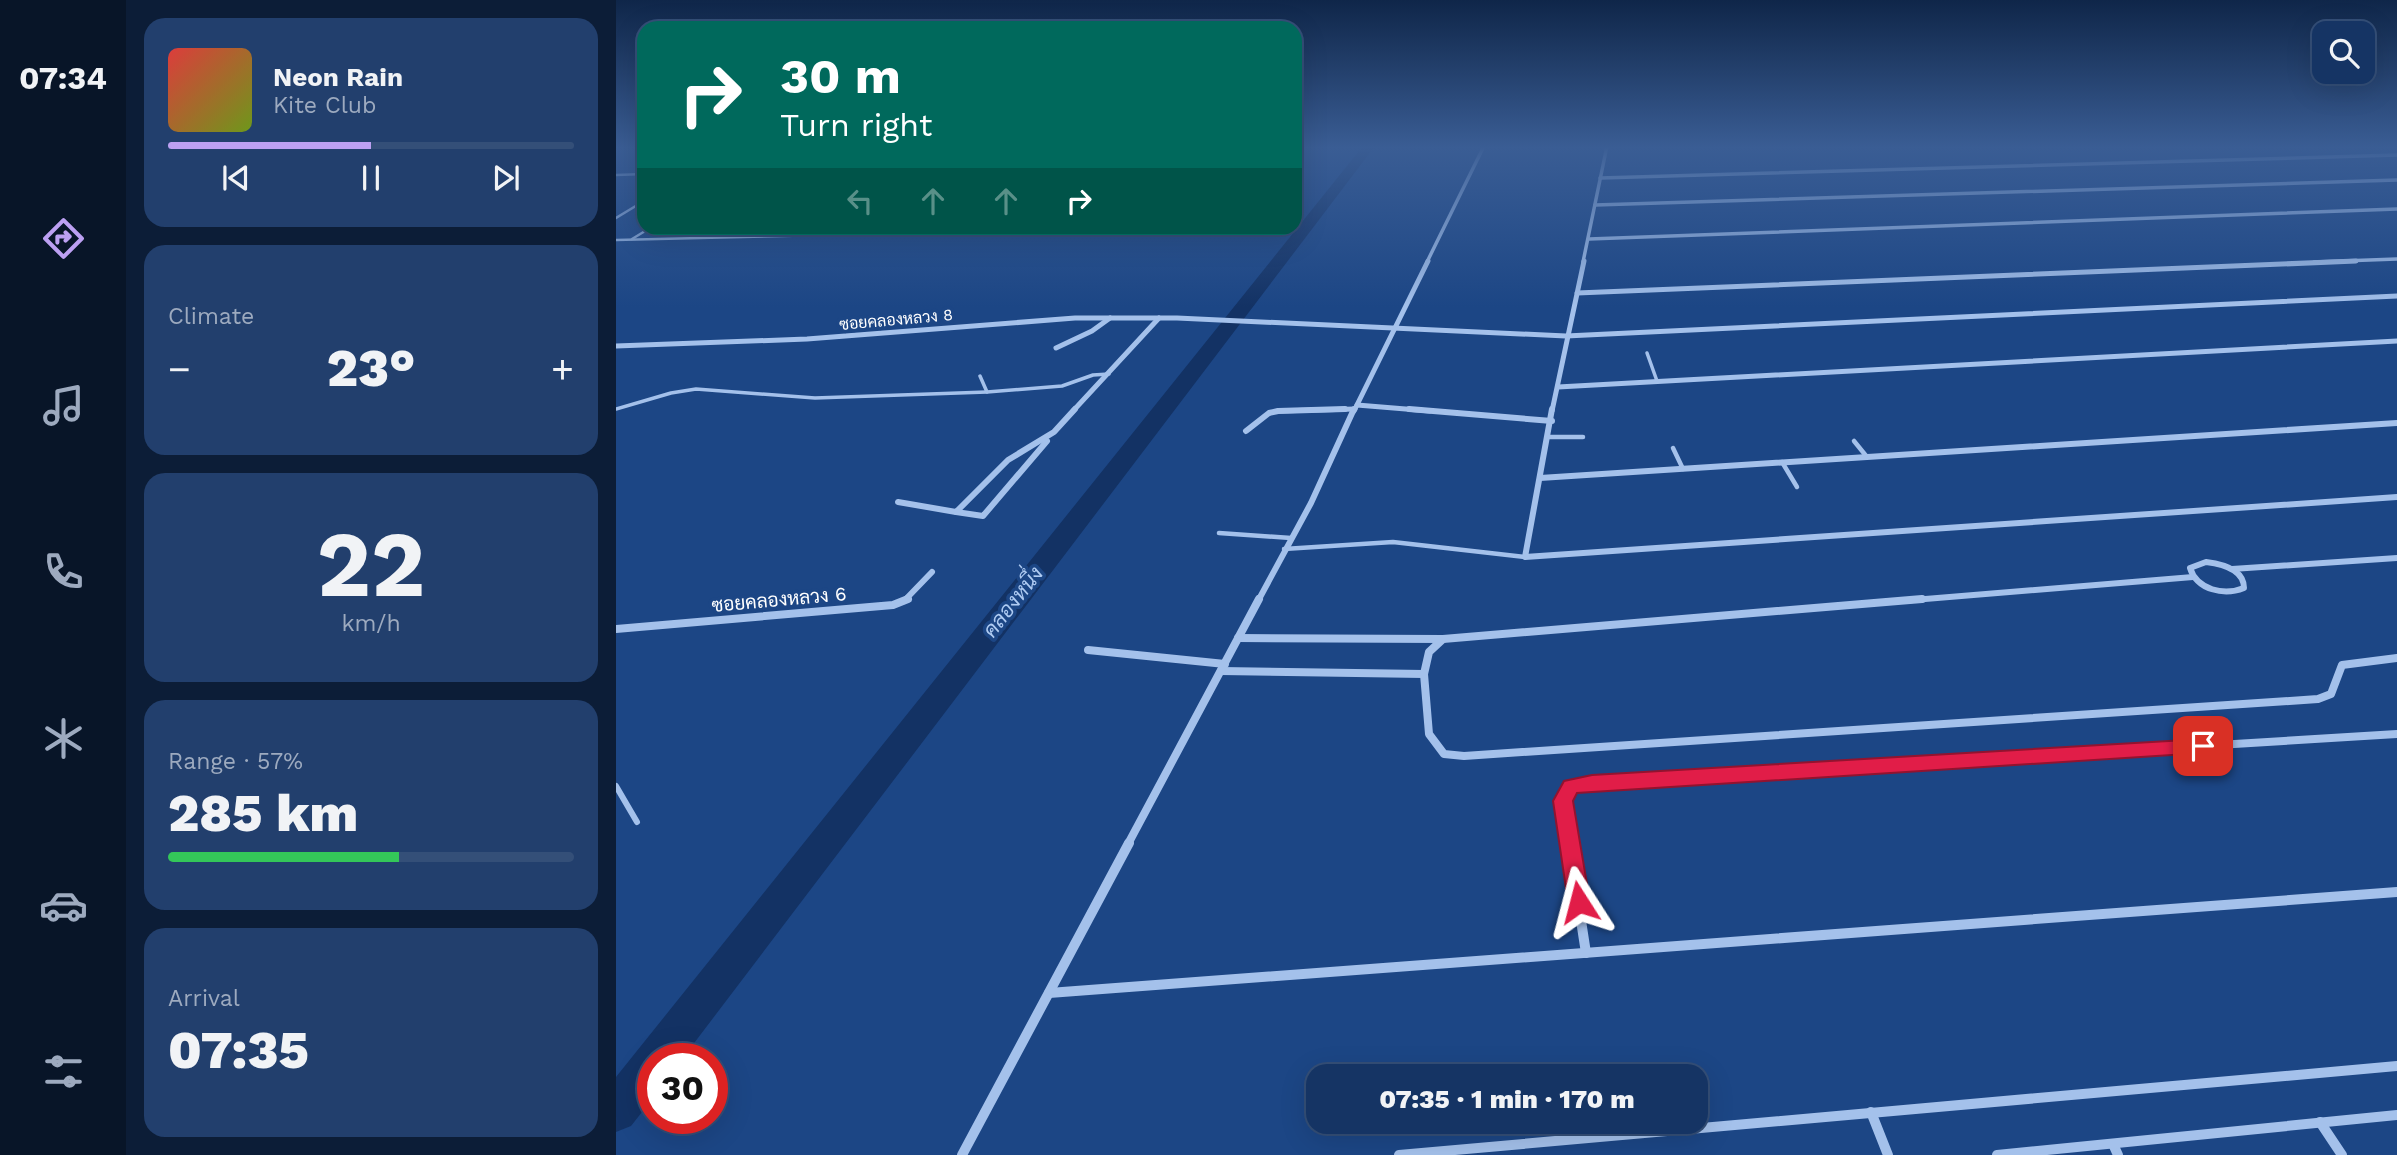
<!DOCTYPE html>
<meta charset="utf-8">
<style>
:root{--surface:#153464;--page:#223f6d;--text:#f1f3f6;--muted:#9daabf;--line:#344f78;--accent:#bca0f2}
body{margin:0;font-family:"Work Sans",Sarabun,sans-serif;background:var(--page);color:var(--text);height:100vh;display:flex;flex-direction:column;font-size:26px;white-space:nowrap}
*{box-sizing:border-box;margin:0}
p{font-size:23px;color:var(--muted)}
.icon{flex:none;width:38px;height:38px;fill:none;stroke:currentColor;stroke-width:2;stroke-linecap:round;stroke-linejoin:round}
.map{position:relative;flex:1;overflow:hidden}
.sheet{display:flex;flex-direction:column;gap:18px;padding:18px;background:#0c1d37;width:490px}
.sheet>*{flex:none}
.guide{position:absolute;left:21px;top:21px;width:665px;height:214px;border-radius:21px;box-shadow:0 7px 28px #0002,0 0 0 2px var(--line);background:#00695c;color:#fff;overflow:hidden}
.tools{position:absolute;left:1696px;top:21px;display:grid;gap:14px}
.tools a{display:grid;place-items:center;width:63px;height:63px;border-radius:14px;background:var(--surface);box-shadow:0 7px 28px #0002,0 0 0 2px var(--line);font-size:35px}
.speed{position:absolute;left:21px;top:1043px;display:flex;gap:14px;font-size:35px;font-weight:700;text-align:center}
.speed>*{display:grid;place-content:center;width:91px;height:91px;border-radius:50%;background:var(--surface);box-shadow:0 7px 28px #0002,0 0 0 2px var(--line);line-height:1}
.speed .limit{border:10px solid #d22;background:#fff;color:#111}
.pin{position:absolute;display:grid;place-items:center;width:60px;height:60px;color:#fff;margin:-30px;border-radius:14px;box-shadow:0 4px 10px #0006}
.me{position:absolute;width:77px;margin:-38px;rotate:351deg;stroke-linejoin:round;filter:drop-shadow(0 0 5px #0008)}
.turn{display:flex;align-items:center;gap:24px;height:147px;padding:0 28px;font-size:32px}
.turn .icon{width:91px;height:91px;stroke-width:2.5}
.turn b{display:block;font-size:49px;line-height:60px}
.lanes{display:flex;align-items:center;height:66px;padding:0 28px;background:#0003;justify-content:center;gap:35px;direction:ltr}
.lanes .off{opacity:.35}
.big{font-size:52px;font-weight:800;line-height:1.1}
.sheet .tile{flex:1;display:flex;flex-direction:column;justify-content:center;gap:10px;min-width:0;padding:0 24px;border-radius:21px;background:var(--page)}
.sheet .dial{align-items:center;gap:0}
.dial b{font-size:91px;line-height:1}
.song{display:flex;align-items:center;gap:21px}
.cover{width:84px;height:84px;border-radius:10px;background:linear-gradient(135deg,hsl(0 70% 55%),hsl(80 70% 35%))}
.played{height:7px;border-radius:4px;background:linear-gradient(90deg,var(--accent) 50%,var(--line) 50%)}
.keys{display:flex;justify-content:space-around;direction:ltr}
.heat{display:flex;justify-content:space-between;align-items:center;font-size:38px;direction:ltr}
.charge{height:10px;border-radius:5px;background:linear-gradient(90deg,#34c759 57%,var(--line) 0)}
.trip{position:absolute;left:690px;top:1064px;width:402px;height:70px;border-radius:21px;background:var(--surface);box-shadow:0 7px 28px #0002,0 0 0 2px var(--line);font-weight:800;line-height:70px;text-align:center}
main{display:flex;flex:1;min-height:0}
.tab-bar{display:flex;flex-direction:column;width:126px;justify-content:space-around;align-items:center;background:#081528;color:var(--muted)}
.tab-bar .icon{width:49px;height:49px}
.tab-bar .selected{color:var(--accent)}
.tab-bar b{font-size:32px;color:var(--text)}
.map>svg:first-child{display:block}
</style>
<main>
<nav class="tab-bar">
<b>07:34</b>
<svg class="icon selected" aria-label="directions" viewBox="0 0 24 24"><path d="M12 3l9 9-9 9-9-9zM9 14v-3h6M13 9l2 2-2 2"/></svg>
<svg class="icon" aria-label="music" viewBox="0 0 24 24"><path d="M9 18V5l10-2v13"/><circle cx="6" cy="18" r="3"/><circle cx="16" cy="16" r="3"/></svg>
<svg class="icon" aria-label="phone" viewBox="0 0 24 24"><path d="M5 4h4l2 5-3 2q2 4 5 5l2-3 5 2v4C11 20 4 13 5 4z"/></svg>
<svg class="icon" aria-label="climate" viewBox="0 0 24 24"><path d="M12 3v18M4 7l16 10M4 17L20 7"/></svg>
<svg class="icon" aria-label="car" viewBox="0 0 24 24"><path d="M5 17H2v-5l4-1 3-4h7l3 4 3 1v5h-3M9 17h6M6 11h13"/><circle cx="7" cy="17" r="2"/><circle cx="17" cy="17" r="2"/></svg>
<svg class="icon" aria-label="filters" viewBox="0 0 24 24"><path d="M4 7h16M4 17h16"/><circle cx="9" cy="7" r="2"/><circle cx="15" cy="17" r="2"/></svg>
</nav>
<section class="sheet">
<div class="tile">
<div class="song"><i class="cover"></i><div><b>Neon Rain</b><p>Kite Club</p></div></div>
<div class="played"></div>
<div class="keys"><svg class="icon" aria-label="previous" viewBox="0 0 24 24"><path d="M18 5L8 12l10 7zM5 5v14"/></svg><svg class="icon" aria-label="pause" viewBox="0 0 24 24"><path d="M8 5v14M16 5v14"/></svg><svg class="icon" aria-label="next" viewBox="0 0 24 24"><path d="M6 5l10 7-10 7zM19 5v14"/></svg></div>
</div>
<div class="tile"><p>Climate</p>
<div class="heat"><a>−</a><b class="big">23°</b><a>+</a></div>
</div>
<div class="tile dial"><b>22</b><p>km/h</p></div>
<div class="tile"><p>Range · 57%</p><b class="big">285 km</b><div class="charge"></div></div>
<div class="tile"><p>Arrival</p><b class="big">07:35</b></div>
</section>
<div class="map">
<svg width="1781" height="1155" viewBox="0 0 1781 1155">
<rect width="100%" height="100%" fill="#1c4685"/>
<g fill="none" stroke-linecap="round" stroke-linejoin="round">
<!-- canal -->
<path fill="#133264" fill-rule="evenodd" d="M747 146H759L66 1059H37V1098L15 1126 0 1132V1077Z"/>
<!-- service-far3 -->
<g stroke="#a4c1eb" stroke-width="2.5">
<path d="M0 175 28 174"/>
<path d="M0 218 28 201"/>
<path d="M16 239 34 228"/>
<path d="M0 240 501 228"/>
</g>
<!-- service-far2 -->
<g stroke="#a4c1eb" stroke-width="3.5">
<path d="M1031 353 1041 381"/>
<path d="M364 376 371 392 446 386 477 375 493 374"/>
<path d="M0 409 55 393 80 389 199 398 371 392"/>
</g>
<!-- service-far1 -->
<g stroke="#a4c1eb" stroke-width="4.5">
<path d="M933 437H967"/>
<path d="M1238 441 1251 457"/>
<path d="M1057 448 1067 469"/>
<path d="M1166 462 1181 487"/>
<path d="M603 533 675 538"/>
<path d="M668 549 777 542 909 557"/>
</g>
<!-- service -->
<path stroke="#a4c1eb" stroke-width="6" d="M0 786 21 822"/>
<!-- minor-far4 -->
<g stroke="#a4c1eb" stroke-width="3.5">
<path d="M984 178 1781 155"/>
<path d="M979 205 1781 180"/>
<path d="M973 239 1781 209"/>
<path d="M811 262 868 146"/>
<path d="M967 262 991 146"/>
<path d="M1698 262 1781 259"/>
</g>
<!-- minor-far3 -->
<g stroke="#a4c1eb" stroke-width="5">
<path d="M961 293 1740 261"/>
<path d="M0 346 191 339 459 318H561L950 336 1781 296"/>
<path d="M440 348 476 331 494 318"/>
<path d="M942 387 1781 341"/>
<path d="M741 405 814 411"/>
<path d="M457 411 543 318"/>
<path d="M662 411 739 409"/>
<path d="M738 411 812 261"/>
<path d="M936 411 968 261"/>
</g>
<!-- minor-far2 -->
<g stroke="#a4c1eb" stroke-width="6">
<path d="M793 409 936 421"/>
<path d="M936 409 909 557 1781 497"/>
<path d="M630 431 653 413 662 411 729 409"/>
<path d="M924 478 1781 423"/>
<path d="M282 502 340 512 392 460 438 432 459 409"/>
<path d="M340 512 367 516 431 441"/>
<path d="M1590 562C1606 564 1628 569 1628 588 1608 596 1581 590 1574 568Z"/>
<path d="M1616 569 1781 558"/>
<path d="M288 601 316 572"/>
<path d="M642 601 695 503 738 409"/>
<path d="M1285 601 1577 577"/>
</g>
<!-- minor-far1 -->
<g stroke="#a4c1eb" stroke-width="8">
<path d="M1306 599 827 639 813 652 808 674 813 734 828 754 848 756 1702 699 1715 694 1726 665 1781 658"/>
<path d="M0 629 277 605 292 599"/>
<path d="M622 638 827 639"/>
<path d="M472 650 609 664"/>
<path d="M605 671 808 674"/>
<path d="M512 844 643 599"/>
<path d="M954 844 947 801 955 786 976 783 1781 734"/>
</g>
<!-- minor -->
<g stroke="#a4c1eb" stroke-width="10">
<path d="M953 843 970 953"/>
<path d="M433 993 1781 892"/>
<path d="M1255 1112 1272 1155"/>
<path d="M1704 1122 1726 1155"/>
<path d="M1497 1144 1502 1155"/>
<path d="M346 1155 513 843"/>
<path d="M783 1155 1781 1066"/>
<path d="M1381 1155 1781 1115"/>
</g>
</g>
<!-- wall -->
<path fill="#254f8c" d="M16 146H28V149L18 150Z"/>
<!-- sky -->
<linearGradient id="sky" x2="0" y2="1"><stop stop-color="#0f2649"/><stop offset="0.48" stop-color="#3a5d94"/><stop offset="1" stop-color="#3a5d94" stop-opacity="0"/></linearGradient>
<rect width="1781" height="307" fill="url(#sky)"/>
<!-- route -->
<path fill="#e11d48" stroke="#92132f" stroke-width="2" d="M1587 739 1593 741 1596 746 1593 751 1587 753 961 793 957 801 974 902 970 909 963 912 955 909 952 902 937 801 948 781 976 775Z"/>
<g text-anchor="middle" stroke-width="7" stroke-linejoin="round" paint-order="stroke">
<!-- far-street labels -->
<g font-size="16" fill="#fff" stroke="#1c4685">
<text transform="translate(280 319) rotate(-5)" y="6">ซอยคลองหลวง 8</text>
</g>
<!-- street labels -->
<g font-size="19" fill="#fff" stroke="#1c4685">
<text transform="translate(163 599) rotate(-5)" y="7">ซอยคลองหลวง 6</text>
</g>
<!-- water labels -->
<g font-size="21" font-style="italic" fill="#afcbf2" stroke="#1c4685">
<text transform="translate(397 602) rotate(-52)" y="7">คลองหนึ่ง</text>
</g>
</g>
</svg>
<div class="tools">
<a><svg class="icon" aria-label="search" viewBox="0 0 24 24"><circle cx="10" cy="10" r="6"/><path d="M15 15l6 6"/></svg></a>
</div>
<div class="speed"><div class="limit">30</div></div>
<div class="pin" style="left:1587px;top:746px;background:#d93025"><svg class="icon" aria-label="arrive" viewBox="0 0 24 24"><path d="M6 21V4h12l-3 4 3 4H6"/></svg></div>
<svg class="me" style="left:963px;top:902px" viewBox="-20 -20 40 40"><path d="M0-17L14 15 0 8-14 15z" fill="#e11d48" stroke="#fff" stroke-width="4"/></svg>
<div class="trip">07:35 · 1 min · 170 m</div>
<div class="guide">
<div class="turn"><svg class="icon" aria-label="right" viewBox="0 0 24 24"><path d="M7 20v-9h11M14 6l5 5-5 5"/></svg><div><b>30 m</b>Turn right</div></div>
<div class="lanes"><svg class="icon off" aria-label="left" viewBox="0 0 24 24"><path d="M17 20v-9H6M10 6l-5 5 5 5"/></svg><svg class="icon off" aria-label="ahead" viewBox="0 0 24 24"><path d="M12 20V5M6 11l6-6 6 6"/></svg><svg class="icon off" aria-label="ahead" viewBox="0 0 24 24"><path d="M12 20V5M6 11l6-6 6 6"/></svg><svg class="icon" aria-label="right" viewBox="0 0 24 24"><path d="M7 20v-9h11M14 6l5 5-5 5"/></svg></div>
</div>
</div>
</main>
